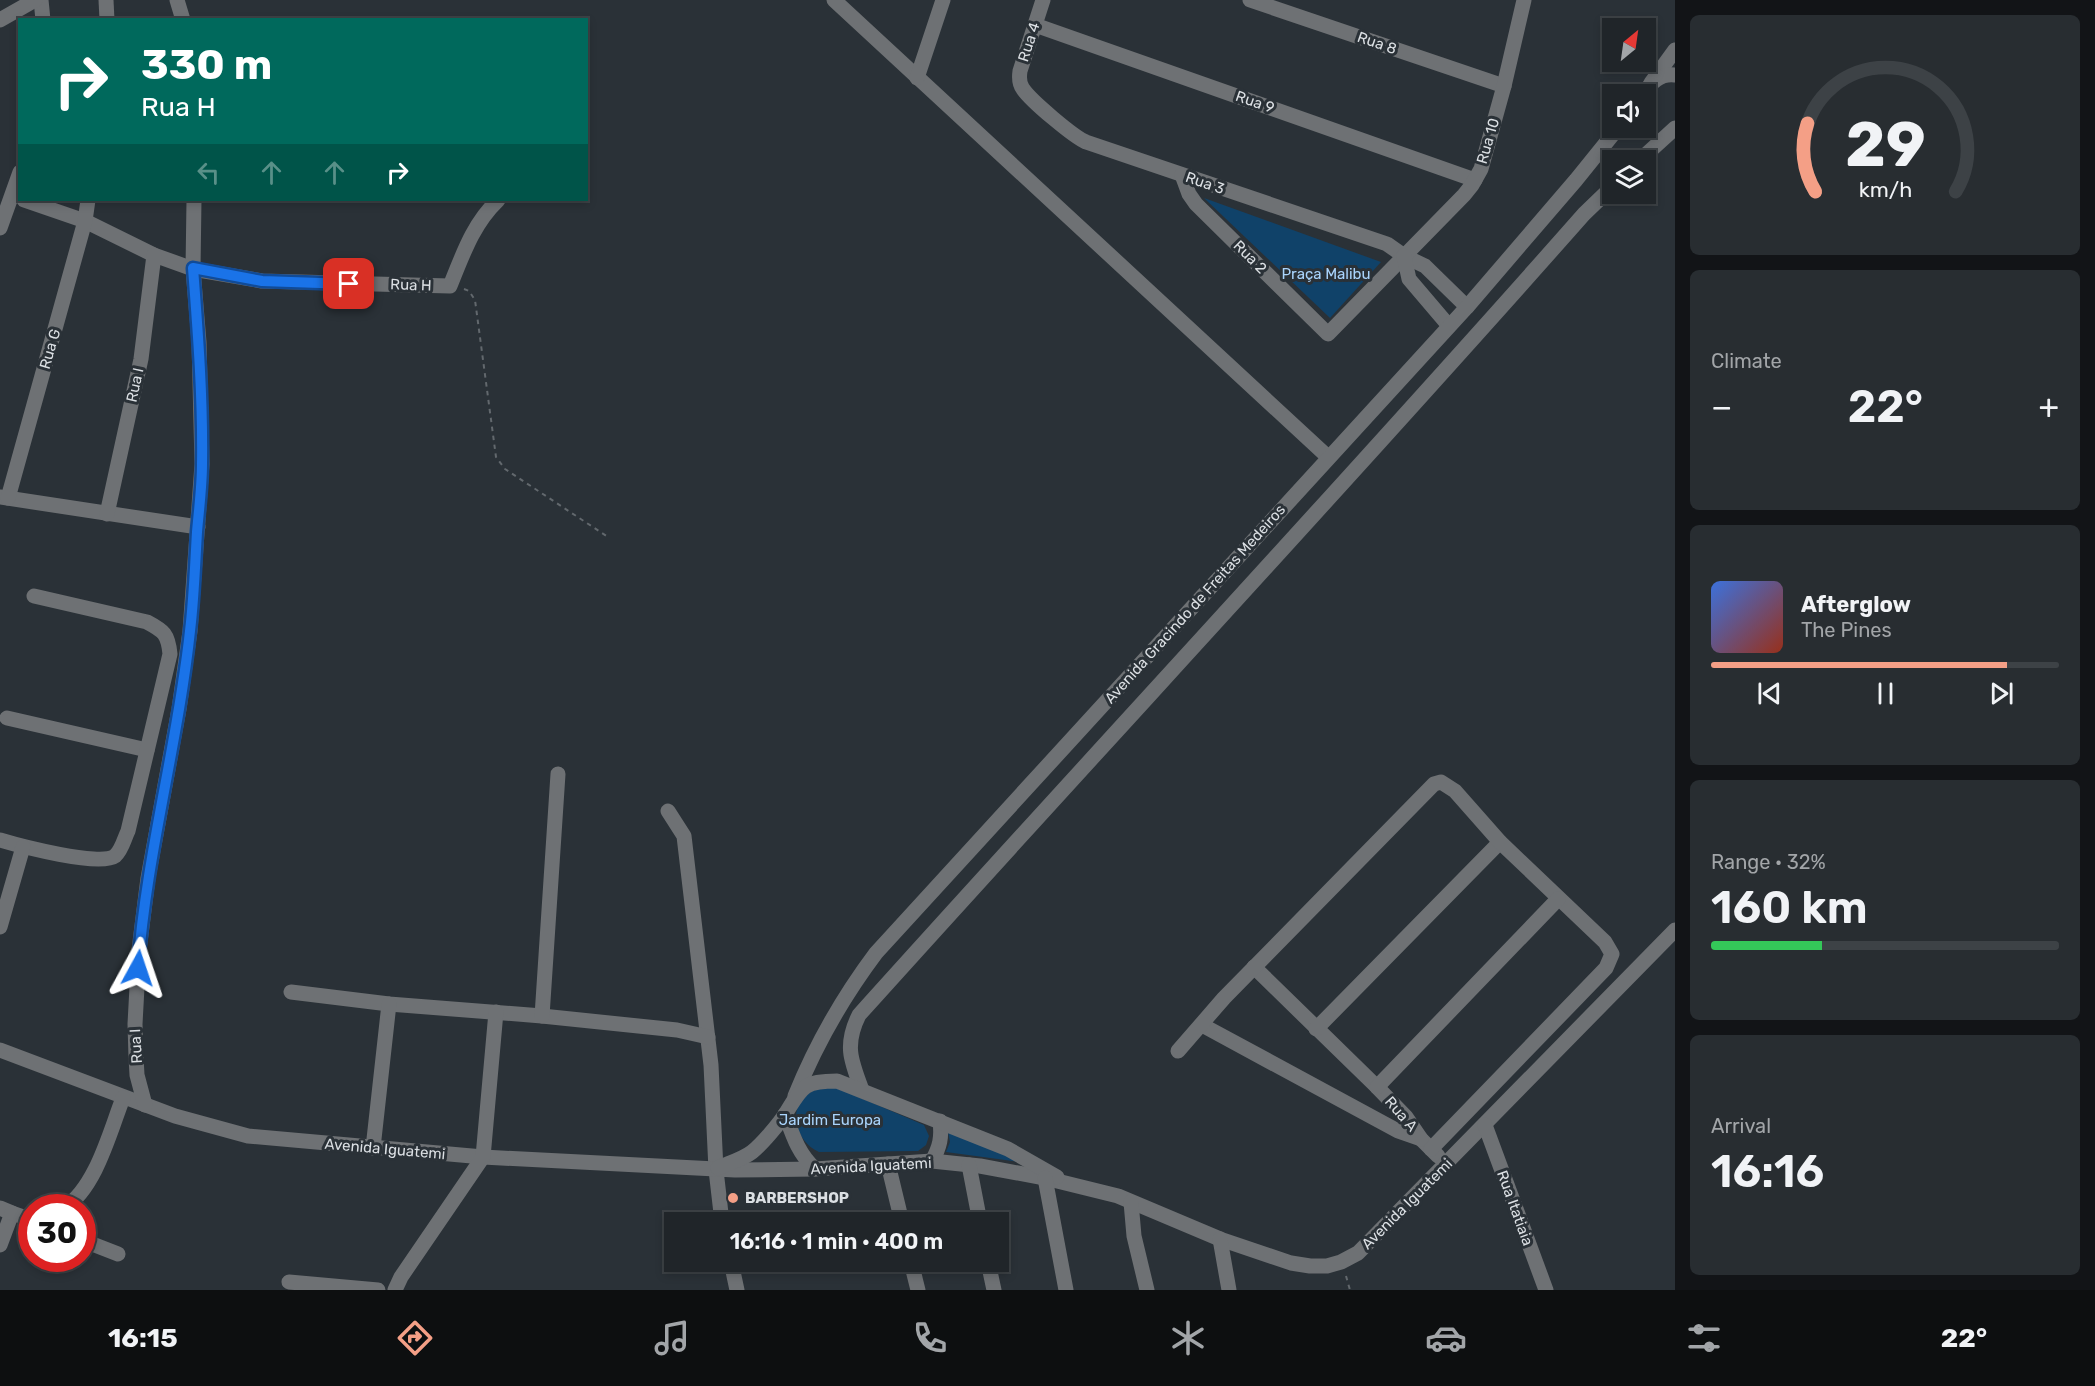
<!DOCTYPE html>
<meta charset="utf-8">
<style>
:root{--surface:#202529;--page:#282d31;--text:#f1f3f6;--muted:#a2a5a8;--line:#3d4246;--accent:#f49f86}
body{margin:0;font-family:Rubik,sans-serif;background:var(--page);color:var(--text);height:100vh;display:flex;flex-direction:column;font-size:22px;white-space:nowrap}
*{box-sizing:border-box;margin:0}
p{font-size:20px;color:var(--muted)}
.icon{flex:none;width:33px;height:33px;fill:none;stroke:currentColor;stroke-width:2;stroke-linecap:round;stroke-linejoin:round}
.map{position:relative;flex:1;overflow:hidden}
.drawer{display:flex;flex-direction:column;gap:15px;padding:15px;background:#121417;width:420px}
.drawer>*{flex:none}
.hud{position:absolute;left:18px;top:18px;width:570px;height:183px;border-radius:0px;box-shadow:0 3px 9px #0003,0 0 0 2px var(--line);background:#00695c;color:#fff;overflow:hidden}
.needle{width:39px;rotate:29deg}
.fabs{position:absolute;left:1602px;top:18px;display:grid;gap:12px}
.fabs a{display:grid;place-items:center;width:54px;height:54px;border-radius:0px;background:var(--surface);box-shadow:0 3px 9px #0003,0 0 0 2px var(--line);font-size:30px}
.speed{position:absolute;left:18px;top:1194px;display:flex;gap:12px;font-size:30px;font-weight:700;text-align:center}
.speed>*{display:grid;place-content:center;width:78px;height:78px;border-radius:50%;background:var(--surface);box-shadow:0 3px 9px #0003,0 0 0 2px var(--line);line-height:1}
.speed .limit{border:9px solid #d22;background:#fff;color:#111}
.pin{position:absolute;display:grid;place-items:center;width:51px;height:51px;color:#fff;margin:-26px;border-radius:12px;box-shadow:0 3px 9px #0006}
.me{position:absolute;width:66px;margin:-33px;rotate:5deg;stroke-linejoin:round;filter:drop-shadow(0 0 4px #0008)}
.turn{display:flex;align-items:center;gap:21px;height:126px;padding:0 24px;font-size:27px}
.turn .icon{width:78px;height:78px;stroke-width:2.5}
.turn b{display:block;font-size:42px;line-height:51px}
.lanes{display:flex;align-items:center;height:57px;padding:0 24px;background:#0003;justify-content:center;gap:30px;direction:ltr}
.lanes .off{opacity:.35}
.big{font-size:45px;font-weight:600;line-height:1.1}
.drawer .tile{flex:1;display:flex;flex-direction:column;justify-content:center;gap:9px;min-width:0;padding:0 21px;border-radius:9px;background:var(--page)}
.drawer .dial{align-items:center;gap:0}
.dial svg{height:156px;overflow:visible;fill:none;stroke:var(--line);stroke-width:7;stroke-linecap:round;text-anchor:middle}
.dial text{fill:var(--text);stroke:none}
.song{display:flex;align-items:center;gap:18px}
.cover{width:72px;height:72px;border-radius:9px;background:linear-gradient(135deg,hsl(220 70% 55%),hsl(10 70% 35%))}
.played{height:6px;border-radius:3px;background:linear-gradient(90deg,var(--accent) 85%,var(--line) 85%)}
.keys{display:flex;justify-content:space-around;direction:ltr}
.heat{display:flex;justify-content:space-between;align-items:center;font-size:33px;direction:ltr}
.charge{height:9px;border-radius:4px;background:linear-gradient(90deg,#34c759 32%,var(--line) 0)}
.trip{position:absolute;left:664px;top:1212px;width:345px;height:60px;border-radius:0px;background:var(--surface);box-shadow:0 3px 9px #0003,0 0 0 2px var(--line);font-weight:600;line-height:60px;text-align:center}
.tabs{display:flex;height:96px;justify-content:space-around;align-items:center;background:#0d0f10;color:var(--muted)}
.tabs .icon{width:42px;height:42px}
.tabs .active{color:var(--accent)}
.tabs b{font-size:27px;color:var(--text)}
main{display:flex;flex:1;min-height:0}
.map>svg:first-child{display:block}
</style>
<main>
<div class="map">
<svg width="1675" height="1290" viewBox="0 0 1675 1290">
<rect width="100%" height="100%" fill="#2a3137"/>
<!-- green -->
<g fill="#104269">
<path d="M1204 198 1381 262 1330 318Z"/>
<path d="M833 1086 924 1125 929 1136 926 1145 918 1151 819 1152C796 1142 785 1107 811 1092 817 1088 826 1087 833 1086Z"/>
<path d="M948 1132 1027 1163 946 1152 950 1142Z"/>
</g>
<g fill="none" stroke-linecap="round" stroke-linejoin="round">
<!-- path -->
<g stroke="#62686d" stroke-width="2" stroke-dasharray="4.5 4.5" stroke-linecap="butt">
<path d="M464 289 469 291 475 300 496 457 505 469 608 537"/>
<path d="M1346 1276 1350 1290"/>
</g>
<!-- minor -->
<g stroke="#6e7174" stroke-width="15">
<path d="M41 0 43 20"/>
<path d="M106 0 107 20"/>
<path d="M177 0 183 20"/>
<path d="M834 0 1328 457"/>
<path d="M1043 0 1020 71C1019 78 1019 84 1023 89 1031 101 1074 137 1086 142L1387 244 1404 256 1425 266 1467 307"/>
<path d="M1250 0 1504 86"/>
<path d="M0 20 35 0"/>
<path d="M1035 25 1475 180"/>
<path d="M917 78 943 0"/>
<path d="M1651 83 1675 50"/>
<path d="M1643 94C1651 83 1660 73 1675 75"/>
<path d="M1640 160 1675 128"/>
<path d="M1182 175 1189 194 1196 204 1328 334 1464 195 1472 185 1481 169 1504 86 1524 0"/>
<path d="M24 200 85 221 154 255 193 269 262 281 450 286C463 254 473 224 498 200"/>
<path d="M0 228 20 172"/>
<path d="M1404 256 1409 279 1449 326"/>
<path d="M0 497 198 527"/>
<path d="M8 498 85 221 88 200"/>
<path d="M107 514 141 359 154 255"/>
<path d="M7 718 147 750"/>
<path d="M668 811 684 836 711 1065 716 1170 722 1222"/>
<path d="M0 840C20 846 100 867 115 856 122 850 124 839 128 831L170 654C168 634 164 631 147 622L34 596"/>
<path d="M0 927 23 847"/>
<path d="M1254 967 1377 1087 1406 1117 1421 1139 1438 1156"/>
<path d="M291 992 389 1004 542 1016 677 1030 708 1037"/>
<path d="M542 1016 558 774"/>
<path d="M1202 1025 1398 1131 1421 1139"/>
<path d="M1316 1029 1500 842"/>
<path d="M0 1050 175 1116 248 1136 483 1157 735 1170 815 1169 932 1161 980 1166 1045 1178 1118 1196 1220 1239 1291 1263 1310 1266H1327L1341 1262 1358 1253 1675 930"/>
<path d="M1178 1051 1224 998 1434 784 1441 782 1455 791 1500 842 1605 942 1612 954 1606 968 1431 1149"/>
<path d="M1377 1087 1558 899"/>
<path d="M862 1090C851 1061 844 1045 859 1015 1100 747 1346 484 1584 214L1612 187"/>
<path d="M795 1096C816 1044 843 997 876 953L1467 307 1576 180 1618 128"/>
<path d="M145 1105 137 1075 136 1057 135 1024 139 950 148 878 179 709 190 631 202 464 199 342 193 269 194 200"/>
<path d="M785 1114C793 1136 798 1153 815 1169"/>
<path d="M1485 1125 1546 1290"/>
<path d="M373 1148 389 1004"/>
<path d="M932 1161C940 1147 942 1137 940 1121"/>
<path d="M888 1164 902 1222"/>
<path d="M969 1165 980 1222"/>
<path d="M718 1168C729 1163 743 1159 752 1152 762 1144 779 1124 786 1113 802 1087 803 1081 837 1081L1008 1149 1057 1177"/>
<path d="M1045 1178 1066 1290"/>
<path d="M1131 1202 1134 1236 1147 1290"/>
<path d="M0 1208 12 1213 0 1245"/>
<path d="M64 1208C96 1188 110 1131 123 1098"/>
<path d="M12 1213 32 1220"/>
<path d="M1220 1239 1229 1290"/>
<path d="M82 1240 118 1254"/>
<path d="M731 1262 737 1290"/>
<path d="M911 1262 918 1290"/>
<path d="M988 1262 994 1290"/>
<path d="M289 1282 378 1290"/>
<path d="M395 1290 401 1277 483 1157 496 1012"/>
</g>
</g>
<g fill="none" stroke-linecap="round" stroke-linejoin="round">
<!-- route casing -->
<g stroke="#114b97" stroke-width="15">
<path id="route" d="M138 968C146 855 178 744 190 631 194 598 195 565 197 532 199 509 202 486 202 464 203 399 198 333 193 268L262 281 349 284"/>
</g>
<!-- route -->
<use href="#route" stroke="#1a73e8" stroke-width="10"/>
</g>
<!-- markers -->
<circle fill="#f49f86" stroke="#2a3137" stroke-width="2" cx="733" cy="1198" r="6"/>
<g text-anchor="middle" stroke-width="6" stroke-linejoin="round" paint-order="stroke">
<!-- street labels -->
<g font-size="15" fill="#dbdfe3" stroke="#2a3137">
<text transform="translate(1029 42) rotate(-72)" y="5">Rua 4</text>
<text transform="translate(1377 43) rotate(19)" y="5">Rua 8</text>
<text transform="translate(1255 102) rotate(19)" y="5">Rua 9</text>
<text transform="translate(1488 141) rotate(-74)" y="5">Rua 10</text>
<text transform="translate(1205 183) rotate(19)" y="5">Rua 3</text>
<text transform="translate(1250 257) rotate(45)" y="5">Rua 2</text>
<text transform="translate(411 285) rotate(2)" y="5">Rua H</text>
<text transform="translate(50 349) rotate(-74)" y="5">Rua G</text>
<text transform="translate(135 385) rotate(-78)" y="5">Rua I</text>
<text transform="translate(1195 604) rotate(-48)" y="5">Avenida Gracindo de Freitas Medeiros</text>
<text transform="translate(136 1046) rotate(-93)" y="5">Rua I</text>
<text transform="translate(1401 1114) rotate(49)" y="5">Rua A</text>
<text transform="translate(385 1149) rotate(5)" y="5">Avenida Iguatemi</text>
<text transform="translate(871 1166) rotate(-3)" y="5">Avenida Iguatemi</text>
<text transform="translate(1407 1204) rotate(-45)" y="5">Avenida Iguatemi</text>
<text transform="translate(1515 1208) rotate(70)" y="5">Rua Itatiaia</text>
</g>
<!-- park labels -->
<g font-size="15" fill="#a9d4fc" stroke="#2a3137">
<text x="1326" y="279">Praça Malibu</text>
<text x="830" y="1125">Jardim Europa</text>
</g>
<!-- poi labels -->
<g font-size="15" font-weight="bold" fill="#dbdfe3" stroke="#2a3137" text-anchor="start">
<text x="745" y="1203">BARBERSHOP</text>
</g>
</g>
</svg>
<div class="fabs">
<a><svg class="needle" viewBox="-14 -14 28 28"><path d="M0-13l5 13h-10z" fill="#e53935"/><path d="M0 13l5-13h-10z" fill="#a2a5a8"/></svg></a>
<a><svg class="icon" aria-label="sound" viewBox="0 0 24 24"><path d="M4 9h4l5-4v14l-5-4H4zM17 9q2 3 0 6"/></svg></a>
<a><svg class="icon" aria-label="layers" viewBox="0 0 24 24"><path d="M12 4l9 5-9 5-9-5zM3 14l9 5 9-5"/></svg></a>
</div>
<div class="speed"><div class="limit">30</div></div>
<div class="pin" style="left:349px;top:284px;background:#d93025"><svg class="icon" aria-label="arrive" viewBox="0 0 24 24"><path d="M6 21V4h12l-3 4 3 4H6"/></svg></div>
<svg class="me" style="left:138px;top:968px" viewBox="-20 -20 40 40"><path d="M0-17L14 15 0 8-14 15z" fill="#1a73e8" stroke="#fff" stroke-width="4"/></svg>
<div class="trip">16:16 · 1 min · 400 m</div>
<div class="hud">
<div class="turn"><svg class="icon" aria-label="right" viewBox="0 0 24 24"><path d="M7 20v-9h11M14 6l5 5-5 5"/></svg><div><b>330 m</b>Rua H</div></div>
<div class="lanes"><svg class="icon off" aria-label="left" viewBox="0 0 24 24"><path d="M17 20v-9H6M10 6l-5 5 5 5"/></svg><svg class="icon off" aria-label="ahead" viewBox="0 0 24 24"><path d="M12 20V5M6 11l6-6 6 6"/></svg><svg class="icon off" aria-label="ahead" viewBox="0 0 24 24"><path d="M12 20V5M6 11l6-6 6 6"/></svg><svg class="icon" aria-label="right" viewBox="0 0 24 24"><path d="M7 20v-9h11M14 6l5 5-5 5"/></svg></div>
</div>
</div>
<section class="drawer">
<div class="tile dial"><svg viewBox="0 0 100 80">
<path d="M14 69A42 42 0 1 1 86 69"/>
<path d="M14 69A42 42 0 0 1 10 34" stroke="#f49f86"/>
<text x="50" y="56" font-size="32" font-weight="700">29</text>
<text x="50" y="72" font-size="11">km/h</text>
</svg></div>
<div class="tile"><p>Climate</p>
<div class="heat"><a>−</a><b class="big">22°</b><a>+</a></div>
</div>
<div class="tile">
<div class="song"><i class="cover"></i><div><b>Afterglow</b><p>The Pines</p></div></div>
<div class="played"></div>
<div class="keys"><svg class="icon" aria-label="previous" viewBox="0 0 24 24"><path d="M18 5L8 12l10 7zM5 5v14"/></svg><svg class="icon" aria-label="pause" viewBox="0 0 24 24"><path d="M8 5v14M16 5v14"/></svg><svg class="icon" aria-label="next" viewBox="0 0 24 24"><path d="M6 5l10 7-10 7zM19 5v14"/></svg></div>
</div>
<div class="tile"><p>Range · 32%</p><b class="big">160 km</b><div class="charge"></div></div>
<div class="tile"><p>Arrival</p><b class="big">16:16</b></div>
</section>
</main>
<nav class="tabs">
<b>16:15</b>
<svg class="icon active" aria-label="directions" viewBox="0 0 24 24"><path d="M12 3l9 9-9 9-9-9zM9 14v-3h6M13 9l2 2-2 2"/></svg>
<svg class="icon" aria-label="music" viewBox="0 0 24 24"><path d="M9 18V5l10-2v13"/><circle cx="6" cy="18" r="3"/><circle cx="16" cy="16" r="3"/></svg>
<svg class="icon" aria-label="phone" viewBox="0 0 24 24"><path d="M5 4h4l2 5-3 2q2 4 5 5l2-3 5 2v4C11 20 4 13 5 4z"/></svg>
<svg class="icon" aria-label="climate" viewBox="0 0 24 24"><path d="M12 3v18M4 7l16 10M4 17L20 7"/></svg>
<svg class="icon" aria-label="car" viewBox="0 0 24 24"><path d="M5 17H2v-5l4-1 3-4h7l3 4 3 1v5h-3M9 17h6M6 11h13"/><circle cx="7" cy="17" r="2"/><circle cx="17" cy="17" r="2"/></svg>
<svg class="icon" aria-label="filters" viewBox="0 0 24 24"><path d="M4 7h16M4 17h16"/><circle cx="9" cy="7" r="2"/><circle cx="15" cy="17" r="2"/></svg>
<b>22°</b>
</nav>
